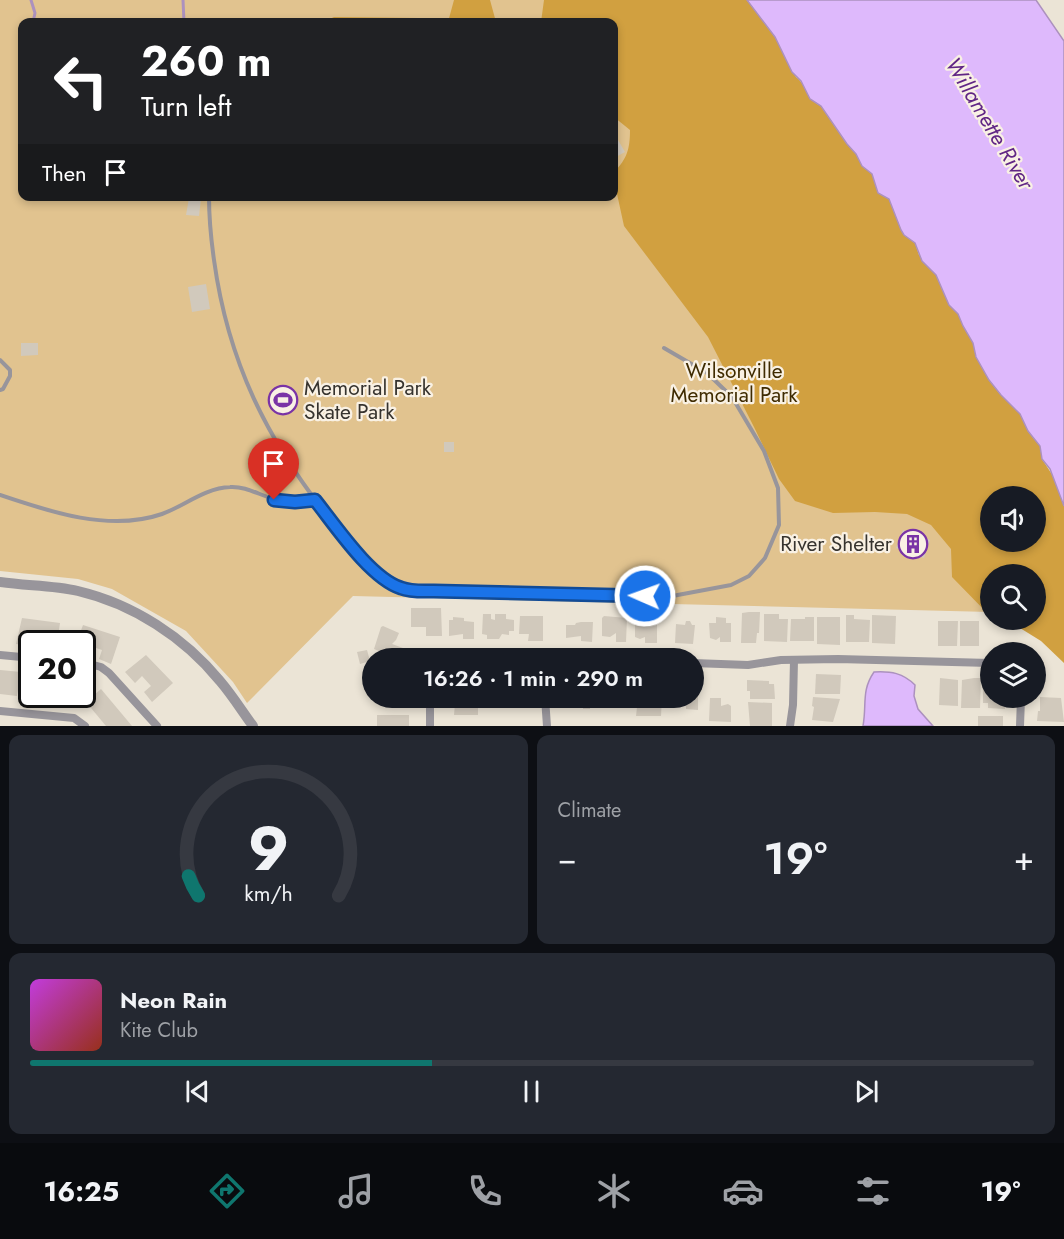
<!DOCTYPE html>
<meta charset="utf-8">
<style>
:root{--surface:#171b24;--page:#242831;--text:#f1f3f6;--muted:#9ea1a6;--line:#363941;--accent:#0f766e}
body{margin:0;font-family:Jost,sans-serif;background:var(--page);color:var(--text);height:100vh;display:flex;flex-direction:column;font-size:22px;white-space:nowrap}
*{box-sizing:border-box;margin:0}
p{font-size:20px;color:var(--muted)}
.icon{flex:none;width:33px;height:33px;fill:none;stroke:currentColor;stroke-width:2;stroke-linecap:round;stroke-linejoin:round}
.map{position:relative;height:726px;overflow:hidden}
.panel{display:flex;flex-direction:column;gap:9px;padding:9px;background:#0d0f14;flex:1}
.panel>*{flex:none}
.hud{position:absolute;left:18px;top:18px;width:600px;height:183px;border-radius:12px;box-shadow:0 3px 9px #0003;background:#202124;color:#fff;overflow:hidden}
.fabs{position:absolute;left:980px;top:486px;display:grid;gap:12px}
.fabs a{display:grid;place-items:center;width:66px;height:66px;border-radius:50%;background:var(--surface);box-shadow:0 3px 9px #0003;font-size:30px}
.speed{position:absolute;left:18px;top:630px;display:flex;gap:12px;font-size:30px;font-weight:700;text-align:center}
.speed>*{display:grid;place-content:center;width:78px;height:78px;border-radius:50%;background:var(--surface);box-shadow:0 3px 9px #0003;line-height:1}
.speed .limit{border:3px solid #111;border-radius:9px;background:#fff;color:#111}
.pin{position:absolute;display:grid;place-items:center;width:51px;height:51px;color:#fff;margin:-62px -26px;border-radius:50% 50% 50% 0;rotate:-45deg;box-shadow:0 0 6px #0007}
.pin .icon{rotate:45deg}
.me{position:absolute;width:66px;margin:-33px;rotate:272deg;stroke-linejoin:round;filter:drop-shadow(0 0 4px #0008)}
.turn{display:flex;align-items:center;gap:21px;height:126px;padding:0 24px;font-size:27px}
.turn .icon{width:78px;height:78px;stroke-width:2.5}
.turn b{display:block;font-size:42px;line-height:51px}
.then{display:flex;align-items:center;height:57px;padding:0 24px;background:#0003;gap:12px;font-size:22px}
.big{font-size:45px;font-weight:600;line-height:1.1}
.panel .tile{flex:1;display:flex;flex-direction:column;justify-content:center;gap:9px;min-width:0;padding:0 21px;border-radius:12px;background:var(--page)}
.panel .dial{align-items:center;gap:0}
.dial svg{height:156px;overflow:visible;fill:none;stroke:var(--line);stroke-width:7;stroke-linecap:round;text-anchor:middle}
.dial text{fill:var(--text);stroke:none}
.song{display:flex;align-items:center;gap:18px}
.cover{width:72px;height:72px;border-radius:9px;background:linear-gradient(135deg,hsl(290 70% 55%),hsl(10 70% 35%))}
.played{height:6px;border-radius:3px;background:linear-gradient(90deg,var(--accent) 40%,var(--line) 40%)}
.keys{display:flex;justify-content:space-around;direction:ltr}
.heat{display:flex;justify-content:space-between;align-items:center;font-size:33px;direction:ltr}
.panel .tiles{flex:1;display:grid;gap:9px;grid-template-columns:1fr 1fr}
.tile:last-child{grid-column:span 2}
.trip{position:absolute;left:362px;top:648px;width:342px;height:60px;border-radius:30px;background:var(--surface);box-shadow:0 3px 9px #0003;font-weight:600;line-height:60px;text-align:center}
.tabs{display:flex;height:96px;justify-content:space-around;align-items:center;background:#090b0e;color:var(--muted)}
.tabs .icon{width:42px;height:42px}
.tabs .active{color:var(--accent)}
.tabs b{font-size:27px;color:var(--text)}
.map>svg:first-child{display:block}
</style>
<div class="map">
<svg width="1064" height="726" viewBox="0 0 1064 726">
<rect width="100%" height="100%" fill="#ebe4d6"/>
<!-- green -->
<path fill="#e1c38f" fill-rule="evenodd" d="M0 0H747L1061 500 1064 506 1035 574H990V612L353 596 247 703 233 682 186 631 112 589 78 579 0 571ZM22 22H614V196H22ZM990 496H1035V542H990Z"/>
<!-- forest -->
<g fill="#d1a040" fill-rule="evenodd">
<path d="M454 0H490L496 22H448Z"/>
<path d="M544 0H747L775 37 796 77C807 85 807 100 821 106L847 144 856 154 862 166 872 174 878 193 889 199 904 235 915 243 919 255 936 275 949 305 958 314 963 326 973 343 976 357 989 380 1001 395 1020 414 1028 431 1040 446 1042 459 1053 476 1064 506V663L1041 641 1020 628 993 620H1035V574H990V616L952 577 951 549 931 525 907 514 875 512 833 513 795 501 779 479 754 427 708 337 624 226 614 180V172C627 159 630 149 630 130L614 117V22H541ZM990 496H1035V542H990Z"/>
<path d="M334 17 418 18 436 22H323Z"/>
</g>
<!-- water -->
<g fill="#deb9fc" stroke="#ac91be" stroke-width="1.5">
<path d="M747 0H1036L1064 41V506L1050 469 1042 459 1040 446 1028 431 1020 414 1001 395 989 380 976 357 973 343 963 326 958 314 949 305 936 275 922 261 915 243 904 235 901 230 889 199 878 193 872 174 862 166 856 154 847 144 821 106 810 99 801 81 792 72 775 37Z"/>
<path d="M874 672C891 671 903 673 915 685L914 696 918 709 933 726H863C867 704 861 691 874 672Z"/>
</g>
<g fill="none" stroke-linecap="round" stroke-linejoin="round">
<!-- stream -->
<g stroke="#ac91be" stroke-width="3">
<path d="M31 0 35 13 33 22"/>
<path d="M183 0 184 22"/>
</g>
</g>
<!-- building -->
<g fill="#d1c9bc">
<path d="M614 133 625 152 614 158Z"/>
<path d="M189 198 201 199 199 216 186 215Z"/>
<path d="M206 284 210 309 192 312 188 287Z"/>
<path d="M21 343H38V355L21 356Z"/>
<rect x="444" y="442" width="10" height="10"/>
<path d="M280 458 286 467 278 473 271 464Z"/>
<path d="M903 530 930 540 924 558 896 548Z"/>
<path d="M411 608H441L442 636H426V627H411Z"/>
<path d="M749 612H760L759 633H757L756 643H741L742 613Z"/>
<path d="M483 614H491V619L495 620V614H506V619L514 620V631H509V635L502 634 499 639H487V635L482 634Z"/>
<path d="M764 614H779V619H788L787 642 764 641Z"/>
<path d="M846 615H854V619L870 620 869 642H846Z"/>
<path d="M872 615 896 616 895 644 872 643Z"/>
<path d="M520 616H543V641H528L529 634H519Z"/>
<path d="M604 616 627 618 626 642H616V633L610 637 602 636V618Z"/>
<path d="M453 617 464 618V621L474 622V639H463V634L449 636V620H453Z"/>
<path d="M716 617 726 618V623H731V642H720V637L716 640 710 638 709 623H716Z"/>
<path d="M805 617H814V641H790L791 619H805Z"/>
<path d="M817 617H840V645L817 644Z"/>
<path d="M22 618 60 623 57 644H44L45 639 32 637 30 646 16 644Z"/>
<path d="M686 621H690L692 625H695L693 644 675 643 676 624 685 625Z"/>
<path d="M938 621H958L957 646H938Z"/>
<rect x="960" y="621" width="19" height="25"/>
<path d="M581 622H593L592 642 581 641V636L566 638V625H575L576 623Z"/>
<path d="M635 623H657V643H645V637L640 639 635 637Z"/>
<path d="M83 625 120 637 111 664 99 659 102 650 90 646 87 654 82 653V644H76Z"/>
<path d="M383 626 399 633 396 640 392 644 403 648 399 658H384L386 654 374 649 381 627Z"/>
<path d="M367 650 370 661 360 664 357 652Z"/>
<path d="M146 655 173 683 152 702 144 692 151 686 142 676 135 683 125 672Z"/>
<path d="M0 670 21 672 17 696 0 694Z"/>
<path d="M29 673H32V694H77L75 702 26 698Z"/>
<path d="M816 674 841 675 840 694H815Z"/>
<path d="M940 678 958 680V706L939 705Z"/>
<path d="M974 678H981L980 708H961L962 680Z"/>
<path d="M747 680 769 681V684H774L775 699H750V691H747Z"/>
<path d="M983 681H990V698H1005V709L988 708V703H983Z"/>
<path d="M693 684H698V710L686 709V705L679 704V698H693Z"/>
<path d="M101 689 132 726H106L86 702Z"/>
<path d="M813 697 840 699 833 722 812 720 814 707 812 706Z"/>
<path d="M1040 697 1061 698 1064 722 1037 721 1038 711H1040Z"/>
<path d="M386 698H399L398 705 385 703Z"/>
<path d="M459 698H478V715H454L455 703H462L459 702Z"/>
<rect x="493" y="698" width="22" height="4"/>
<path d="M572 698H591L590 709H583V705H572Z"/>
<rect x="603" y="698" width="23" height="3"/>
<path d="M638 698H662L661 716H636Z"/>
<path d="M710 698H721V706L728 704 731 706V722L709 721Z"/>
<path d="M748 702 772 703V726H750Z"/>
<rect x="377" y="715" width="32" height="11"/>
<rect x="978" y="716" width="25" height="10"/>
</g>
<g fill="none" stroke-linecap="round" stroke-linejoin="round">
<!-- service -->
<g stroke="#98959b" stroke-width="4">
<path d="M209 196C209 218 211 239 214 260 228 362 267 440 330 519 348 542 374 580 402 589 412 592 423 591 434 591L667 597 731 585 749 576 765 558 779 525 778 488 764 451 732 397 707 373 664 348"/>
<path d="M0 360 10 370V376L3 389 0 390"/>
<path d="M0 495C50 512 110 532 162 514 184 506 205 488 230 487 246 486 259 495 274 499 287 504 301 502 315 499"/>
</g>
<!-- minor -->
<g stroke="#98959b" stroke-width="8">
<path d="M0 655 32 658"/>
<path d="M82 662 101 667 109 673 157 726"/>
<path d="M693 663 748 665 781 660 838 659 990 663"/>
<path d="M545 698 547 726"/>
<path d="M0 711 74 718 85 726"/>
<path d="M430 726V698"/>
<path d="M790 726 793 705 794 660"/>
<path d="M1020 726 1021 698"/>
</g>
<!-- tertiary -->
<path stroke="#98959b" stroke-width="10" d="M0 582C26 586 52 585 78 591 133 604 184 637 220 681 232 695 242 711 253 726"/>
</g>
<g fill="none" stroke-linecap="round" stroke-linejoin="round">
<!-- route casing -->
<g stroke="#114b97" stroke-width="15">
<path id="route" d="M274 500 295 502 315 500C335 525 370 578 401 588 411 592 423 591 434 591L645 596"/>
</g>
<!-- route -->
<use href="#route" stroke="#1a73e8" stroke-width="10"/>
</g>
<!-- icons -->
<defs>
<g id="stadium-ring" transform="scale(1.5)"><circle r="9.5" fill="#f9f1e4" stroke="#7a33a6" stroke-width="1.5"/><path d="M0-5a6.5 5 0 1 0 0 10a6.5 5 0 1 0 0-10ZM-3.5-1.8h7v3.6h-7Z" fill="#7a33a6"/></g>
<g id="building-ring" transform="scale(1.5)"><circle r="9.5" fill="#f9f1e4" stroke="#7a33a6" stroke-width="1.5"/><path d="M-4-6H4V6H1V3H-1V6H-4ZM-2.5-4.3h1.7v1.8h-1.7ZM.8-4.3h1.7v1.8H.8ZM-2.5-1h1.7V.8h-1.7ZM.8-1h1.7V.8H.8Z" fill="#7a33a6"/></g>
</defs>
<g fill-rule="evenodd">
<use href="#stadium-ring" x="283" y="400"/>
<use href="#building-ring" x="913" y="544"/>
</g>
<g text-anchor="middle" stroke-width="4.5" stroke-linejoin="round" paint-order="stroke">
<!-- park labels -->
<g font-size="21" fill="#3f2b01" stroke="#f9f1e4">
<text x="734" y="378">Wilsonville<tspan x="734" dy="24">Memorial Park</tspan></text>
</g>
<!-- poi labels -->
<g font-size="21" fill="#36332e" stroke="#f9f1e4" text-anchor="start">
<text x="304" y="395">Memorial Park<tspan x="304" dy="24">Skate Park</tspan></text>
<text x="892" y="551" text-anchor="end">River Shelter</text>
</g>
<!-- water labels -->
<g font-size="22" font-style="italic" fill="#612685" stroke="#f9f1e4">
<text transform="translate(990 123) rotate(59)" y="8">Willamette River</text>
</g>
</g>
</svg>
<div class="fabs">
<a><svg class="icon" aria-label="sound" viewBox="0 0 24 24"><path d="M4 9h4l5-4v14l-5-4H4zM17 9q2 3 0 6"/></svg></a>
<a><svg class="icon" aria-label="search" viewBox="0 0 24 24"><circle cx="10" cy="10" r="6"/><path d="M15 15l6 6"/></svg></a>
<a><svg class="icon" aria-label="layers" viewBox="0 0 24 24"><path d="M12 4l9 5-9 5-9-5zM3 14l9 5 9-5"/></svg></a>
</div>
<div class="speed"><div class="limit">20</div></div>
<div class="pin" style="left:274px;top:500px;background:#d93025"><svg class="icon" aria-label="arrive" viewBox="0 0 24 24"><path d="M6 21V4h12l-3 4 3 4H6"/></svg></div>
<svg class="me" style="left:645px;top:596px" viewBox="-20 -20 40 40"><circle r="17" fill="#1a73e8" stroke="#fff" stroke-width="3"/><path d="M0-11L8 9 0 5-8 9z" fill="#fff"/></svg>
<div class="trip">16:26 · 1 min · 290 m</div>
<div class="hud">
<div class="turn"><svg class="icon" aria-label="left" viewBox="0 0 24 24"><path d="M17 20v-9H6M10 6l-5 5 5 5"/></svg><div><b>260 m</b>Turn left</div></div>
<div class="then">Then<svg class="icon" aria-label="arrive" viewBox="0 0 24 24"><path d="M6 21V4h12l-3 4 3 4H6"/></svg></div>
</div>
</div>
<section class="panel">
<div class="tiles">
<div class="tile dial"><svg viewBox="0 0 100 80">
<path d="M14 69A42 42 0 1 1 86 69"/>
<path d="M14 69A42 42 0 0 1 9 59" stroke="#0f766e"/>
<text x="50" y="56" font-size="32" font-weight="700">9</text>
<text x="50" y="72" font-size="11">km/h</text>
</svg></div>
<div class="tile"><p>Climate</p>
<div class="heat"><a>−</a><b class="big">19°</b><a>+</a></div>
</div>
<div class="tile">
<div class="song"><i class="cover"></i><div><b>Neon Rain</b><p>Kite Club</p></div></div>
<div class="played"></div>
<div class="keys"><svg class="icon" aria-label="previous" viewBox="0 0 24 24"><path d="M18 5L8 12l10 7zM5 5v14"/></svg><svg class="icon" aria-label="pause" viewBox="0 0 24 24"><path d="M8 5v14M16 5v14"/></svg><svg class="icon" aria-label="next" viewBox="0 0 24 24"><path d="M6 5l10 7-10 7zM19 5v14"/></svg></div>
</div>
</div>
</section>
<nav class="tabs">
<b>16:25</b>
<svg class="icon active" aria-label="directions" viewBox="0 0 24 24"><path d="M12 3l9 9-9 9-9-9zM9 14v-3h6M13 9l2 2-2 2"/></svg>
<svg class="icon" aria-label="music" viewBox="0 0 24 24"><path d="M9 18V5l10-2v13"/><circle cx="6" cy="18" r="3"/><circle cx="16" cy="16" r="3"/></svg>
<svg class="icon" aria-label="phone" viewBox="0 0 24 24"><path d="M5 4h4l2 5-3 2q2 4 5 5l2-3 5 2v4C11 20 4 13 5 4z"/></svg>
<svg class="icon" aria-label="climate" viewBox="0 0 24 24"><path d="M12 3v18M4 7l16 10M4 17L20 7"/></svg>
<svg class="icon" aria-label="car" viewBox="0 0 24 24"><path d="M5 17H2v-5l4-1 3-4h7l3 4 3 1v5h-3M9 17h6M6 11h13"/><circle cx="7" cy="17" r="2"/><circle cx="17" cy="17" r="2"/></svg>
<svg class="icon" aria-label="filters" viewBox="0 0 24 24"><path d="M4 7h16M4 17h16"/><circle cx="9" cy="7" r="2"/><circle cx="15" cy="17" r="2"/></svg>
<b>19°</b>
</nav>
